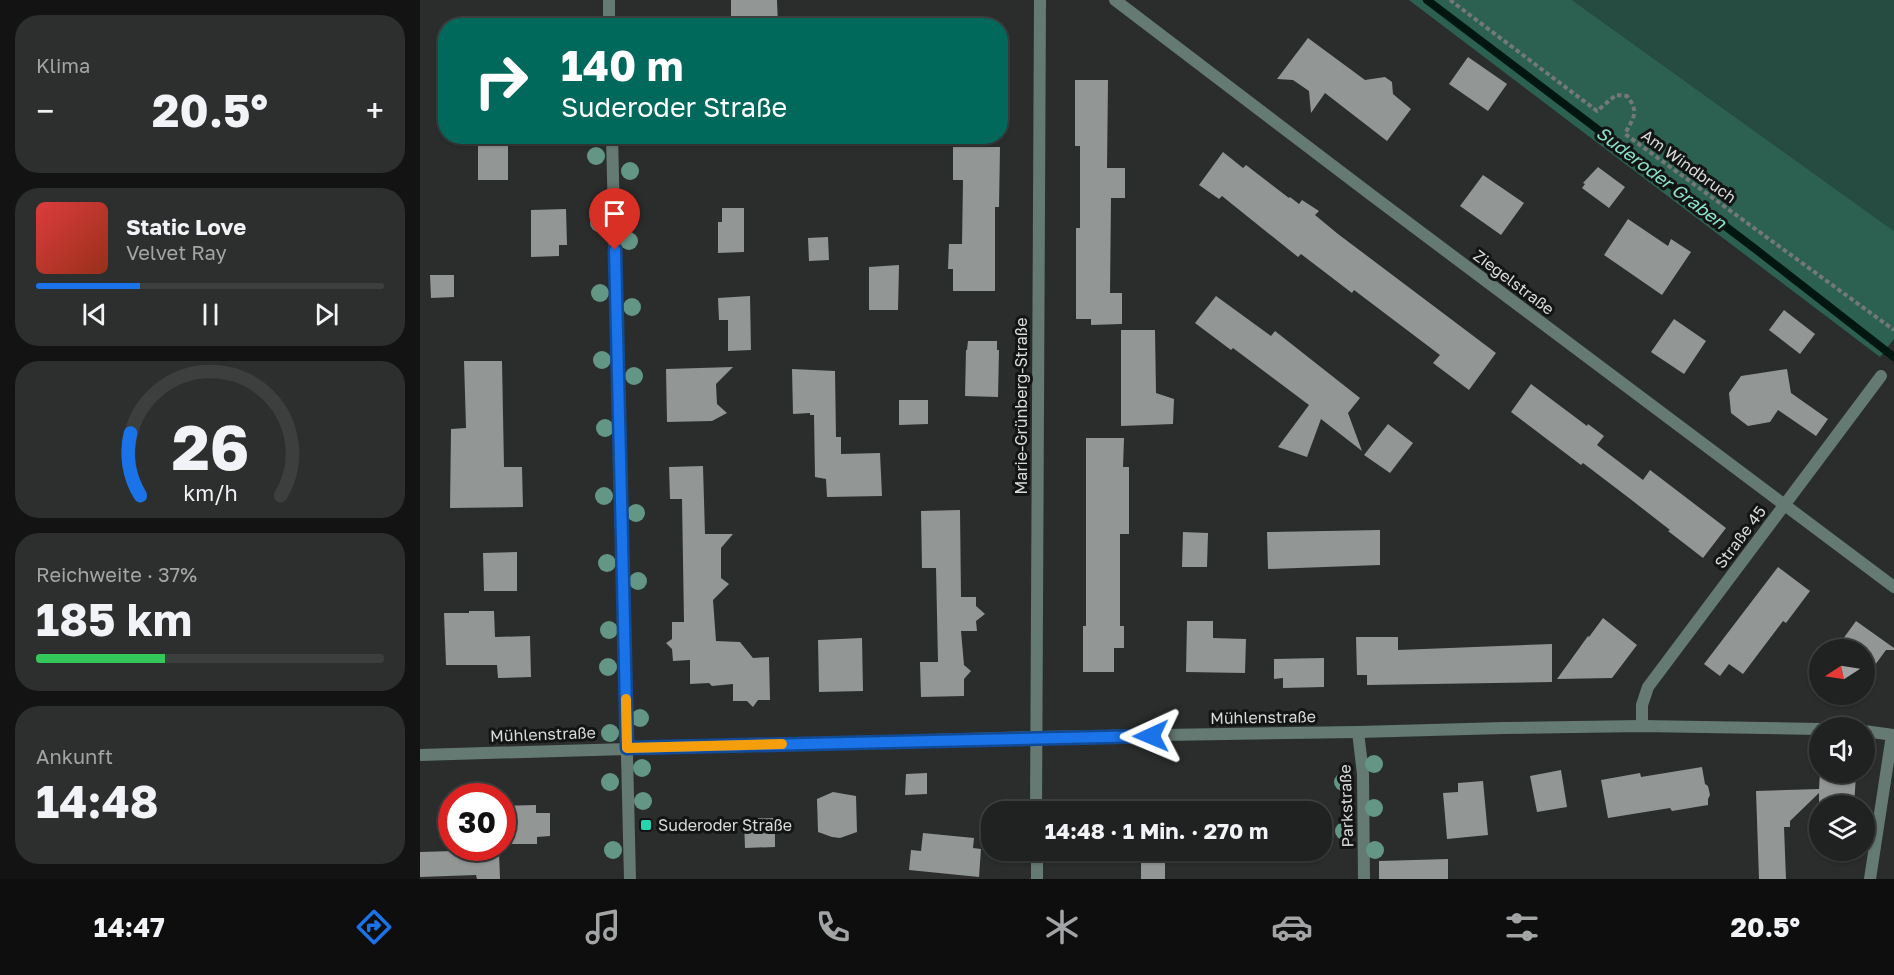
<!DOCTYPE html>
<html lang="de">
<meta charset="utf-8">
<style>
:root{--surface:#202221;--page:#2d2f2e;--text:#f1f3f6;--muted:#a2a4a5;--line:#3d3f3f;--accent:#1a73e8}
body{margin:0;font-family:"Golos Text",sans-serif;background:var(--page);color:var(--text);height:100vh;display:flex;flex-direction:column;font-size:22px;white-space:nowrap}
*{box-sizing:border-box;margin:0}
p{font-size:20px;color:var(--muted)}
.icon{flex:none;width:33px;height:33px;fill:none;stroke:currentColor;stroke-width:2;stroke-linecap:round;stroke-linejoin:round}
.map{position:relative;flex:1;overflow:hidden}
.sheet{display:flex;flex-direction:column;gap:15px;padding:15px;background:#121312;width:420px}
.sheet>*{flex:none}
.guide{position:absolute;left:18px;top:18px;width:570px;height:126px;border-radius:24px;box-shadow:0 2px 4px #0004,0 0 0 2px var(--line);background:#00695c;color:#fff;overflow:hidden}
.needle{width:39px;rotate:258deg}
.buttons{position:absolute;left:1389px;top:639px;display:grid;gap:12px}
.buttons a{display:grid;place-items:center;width:66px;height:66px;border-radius:50%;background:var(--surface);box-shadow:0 2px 4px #0004,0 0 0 2px var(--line);font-size:30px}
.speed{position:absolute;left:18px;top:783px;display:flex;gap:12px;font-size:30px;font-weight:700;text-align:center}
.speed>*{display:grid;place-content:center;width:78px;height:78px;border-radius:50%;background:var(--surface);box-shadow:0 2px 4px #0004,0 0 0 2px var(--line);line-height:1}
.speed .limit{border:9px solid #d22;background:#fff;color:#111}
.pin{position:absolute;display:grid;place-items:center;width:51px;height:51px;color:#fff;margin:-62px -26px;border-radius:50% 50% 50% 0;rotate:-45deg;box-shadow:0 0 6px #0007}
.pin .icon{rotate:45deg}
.me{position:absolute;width:66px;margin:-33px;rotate:269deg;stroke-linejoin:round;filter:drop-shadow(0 0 4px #0008)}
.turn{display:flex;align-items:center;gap:21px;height:126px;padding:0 24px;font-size:27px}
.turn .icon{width:78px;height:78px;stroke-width:2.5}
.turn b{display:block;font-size:42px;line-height:51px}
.big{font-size:45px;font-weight:700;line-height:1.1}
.sheet .tile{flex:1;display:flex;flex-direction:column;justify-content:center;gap:9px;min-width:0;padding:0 21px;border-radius:24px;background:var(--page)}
.sheet .dial{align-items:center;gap:0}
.dial svg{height:156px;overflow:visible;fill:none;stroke:var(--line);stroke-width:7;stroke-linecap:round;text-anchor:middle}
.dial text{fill:var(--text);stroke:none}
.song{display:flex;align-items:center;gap:18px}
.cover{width:72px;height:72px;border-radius:9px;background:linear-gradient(135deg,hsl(0 70% 55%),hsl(10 70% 35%))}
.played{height:6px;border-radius:3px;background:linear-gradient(90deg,var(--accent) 30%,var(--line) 30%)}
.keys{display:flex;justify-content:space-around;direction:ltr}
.heat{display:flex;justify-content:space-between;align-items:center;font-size:33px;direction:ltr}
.charge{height:9px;border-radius:4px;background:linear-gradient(90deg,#34c759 37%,var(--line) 0)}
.trip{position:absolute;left:561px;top:801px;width:351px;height:60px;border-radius:24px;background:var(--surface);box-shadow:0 2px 4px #0004,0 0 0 2px var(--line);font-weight:700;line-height:60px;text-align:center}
.dock{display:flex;height:96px;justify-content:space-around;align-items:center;background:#0d0e0d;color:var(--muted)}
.dock .icon{width:42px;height:42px}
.dock .active{color:var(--accent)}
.dock b{font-size:27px;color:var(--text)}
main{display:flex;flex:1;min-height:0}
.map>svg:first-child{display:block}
</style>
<main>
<section class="sheet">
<div class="tile"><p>Klima</p>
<div class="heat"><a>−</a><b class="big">20.5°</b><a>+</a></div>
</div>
<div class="tile">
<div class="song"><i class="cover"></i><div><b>Static Love</b><p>Velvet Ray</p></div></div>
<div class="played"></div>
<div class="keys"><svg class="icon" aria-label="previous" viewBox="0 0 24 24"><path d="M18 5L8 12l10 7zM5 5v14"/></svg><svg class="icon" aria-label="pause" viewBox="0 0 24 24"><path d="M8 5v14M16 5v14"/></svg><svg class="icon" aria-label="next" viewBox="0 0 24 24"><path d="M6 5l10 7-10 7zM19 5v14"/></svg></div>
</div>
<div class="tile dial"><svg viewBox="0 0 100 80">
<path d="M14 69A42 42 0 1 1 86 69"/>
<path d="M14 69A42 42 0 0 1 9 37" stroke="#1a73e8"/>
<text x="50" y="56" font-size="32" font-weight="700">26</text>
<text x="50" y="72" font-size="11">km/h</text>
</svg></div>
<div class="tile"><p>Reichweite · 37%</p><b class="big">185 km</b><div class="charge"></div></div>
<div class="tile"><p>Ankunft</p><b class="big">14:48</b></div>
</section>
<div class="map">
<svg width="1474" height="879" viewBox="0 0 1474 879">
<rect width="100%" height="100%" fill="#2a2d2c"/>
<!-- green -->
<path fill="#264b40" d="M1152 0H1474V231Z"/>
<!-- forest -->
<path fill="#2c6152" d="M989 0H1152L1474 231V339L1460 357Z"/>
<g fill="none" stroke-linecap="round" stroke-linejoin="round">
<!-- stream -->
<path stroke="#00160f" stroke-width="8" d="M1007 0 1334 248 1474 357"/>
</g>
<!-- building -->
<g fill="#929694">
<path d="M311 0H357L358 26H311Z"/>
<path d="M888 38 945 80 965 77 972 82 973 94 991 109 967 141 905 93 891 113 889 91 873 80 857 79Z"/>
<path d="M1048 57 1087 84 1068 111 1029 84Z"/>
<path d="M655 80H688L687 168H705V198H691L690 293H702V324L671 325V319H656V228H660V146H655Z"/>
<rect x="58" y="136" width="30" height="44"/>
<path d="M533 147H580L579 207H575V291H533V269H528L529 244H542L543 180H533Z"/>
<path d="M803 152 823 168 826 165 869 198 870 197 879 204 882 200 899 211 895 215 918 234 1076 353 1049 390 1013 363 1020 355 934 290 932 293 881 254 878 257 802 196 799 199 779 185Z"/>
<path d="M1178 167 1205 187 1189 208 1162 188 1165 184 1163 183Z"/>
<path d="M1063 175 1104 203 1081 235 1040 206Z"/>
<path d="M302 208H324V252L298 253V222H302Z"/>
<path d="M146 209 147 245H139V256L111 257V210Z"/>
<path d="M1208 219 1248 246 1251 239 1271 252 1242 295 1184 255Z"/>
<path d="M408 237 409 260 389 261 388 238Z"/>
<path d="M479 265 478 310H449V267Z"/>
<path d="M10 275H34V297L11 298Z"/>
<path d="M330 296 331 350 308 351V320H299L298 298Z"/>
<path d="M796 296 851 336 855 331 940 398 928 413 942 451 901 419 887 457 858 447 889 405 813 348 811 350 775 323Z"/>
<path d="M1364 310 1395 334 1380 354 1349 330Z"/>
<path d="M1254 319 1286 341 1264 374 1231 352Z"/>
<path d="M701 330H735L736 393 754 399 753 424 701 426Z"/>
<path d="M548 341H577V350H579L578 397 545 396 546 350H547Z"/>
<path d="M44 361H82L84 467H102L103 507 30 508 31 429 46 428Z"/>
<path d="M313 367 296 384 297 404 307 413 292 421 247 422 246 369Z"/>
<path d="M372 369 415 371 416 437H421V454L460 453 462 496 407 497 406 479 395 477 394 415H390V413L373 414Z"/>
<path d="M1367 369 1371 393 1408 419 1396 436 1358 410 1350 422 1328 426 1311 413 1309 393 1321 376Z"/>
<path d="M1111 384 1167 426 1168 424 1184 436 1177 445 1223 480 1230 470 1306 528 1283 558 1248 531 1250 530 1209 498 1163 463 1161 465 1091 412Z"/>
<path d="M479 400H508V424L479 425Z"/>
<path d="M968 424 993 443 970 473 944 455Z"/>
<path d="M666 438H704L703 467H709V534H700V626H704V648H694V672H663V626H666Z"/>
<path d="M283 466 285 534H313L301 548V578L309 584 293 600 296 641 320 642 333 658 349 657 350 700H338L333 707 327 701H313V684L292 686 289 683 270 684V660L253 661 252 649 246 643 252 639V622H264L262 499H250L249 467Z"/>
<path d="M540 510 541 597H556V606L565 614 556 621 557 631H541L544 665 551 671 544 679V696L501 697 500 662H518L516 568H502L501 511Z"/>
<path d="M960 530V565L848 569 847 532Z"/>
<path d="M763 532 788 533 787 567H762Z"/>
<path d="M97 552V591H64L63 553Z"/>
<path d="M1358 567 1390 591 1366 623 1363 621 1323 674 1309 664 1300 676 1284 664Z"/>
<path d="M49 611H74L75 637 110 636 111 677 78 678 77 665H26L24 613H49Z"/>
<path d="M1183 618 1217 645 1192 678 1137 679 1168 636 1169 637Z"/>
<path d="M767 621H793V638L826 639 825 673 766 672Z"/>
<path d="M1436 621 1474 648V650H1466L1444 680V650H1415Z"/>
<path d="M936 637H978V650L1132 644V682L947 685V675H937Z"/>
<path d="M442 638 443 691 399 692 398 640Z"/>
<path d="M904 658V687L863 688V678L854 679V659Z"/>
<path d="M1282 767 1285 784 1288 786 1290 795 1288 799V805L1252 811 1250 808 1188 818 1181 780 1220 773 1221 777Z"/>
<path d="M1141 770 1147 807 1117 812 1110 776Z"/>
<path d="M507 773V794L485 795 486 774Z"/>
<path d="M1400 773 1436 775 1434 806H1399V793L1370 821V827H1364L1366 879H1339L1336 791 1399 789Z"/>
<path d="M1063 781 1068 835 1027 839 1023 793 1038 792V783Z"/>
<path d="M413 792 436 796 437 832 420 838 412 837 398 832 397 799Z"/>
<path d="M116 805V813H130V836L117 837V844H82V806Z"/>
<path d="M355 818V847L325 848 324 819Z"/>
<path d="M503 833 554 838 553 848 561 849 559 877 489 870 491 850 501 851Z"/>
<rect x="721" y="850" width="24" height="29"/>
<path d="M33 851V854L79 852 80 879H57L56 875 0 877V852Z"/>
<path d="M1028 859V879H959V861Z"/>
</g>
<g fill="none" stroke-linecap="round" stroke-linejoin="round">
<!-- path -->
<path stroke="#757877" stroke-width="4" stroke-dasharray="4.5 3" stroke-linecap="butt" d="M1030 0 1177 111 1196 95 1207 96C1220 112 1213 118 1205 134L1474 330"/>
<!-- service -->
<path stroke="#647a73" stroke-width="12" d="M1450 879 1472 735"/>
<!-- minor -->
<g stroke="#647a73" stroke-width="12">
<path d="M189 0V26"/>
<path d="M695 0 950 194 1474 587"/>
<path d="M192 136 210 879"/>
<path d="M1222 726V705L1228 687 1461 376"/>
<path d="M1444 731 1474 735"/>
<path d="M938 732 943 774 944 879"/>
<path d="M0 755 616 737 938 732 1083 728 1222 726 1400 729"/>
<path d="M616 812 620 0"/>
<path d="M617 850V879"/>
</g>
</g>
<!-- trees -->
<g fill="#649686">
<circle cx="176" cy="156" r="9"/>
<circle cx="210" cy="171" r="9"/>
<circle cx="179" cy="223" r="9"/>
<circle cx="209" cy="241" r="9"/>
<circle cx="180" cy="293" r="9"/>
<circle cx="212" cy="307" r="9"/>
<circle cx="182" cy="360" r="9"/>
<circle cx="214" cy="376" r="9"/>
<circle cx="185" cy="428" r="9"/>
<circle cx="184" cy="496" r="9"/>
<circle cx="216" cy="513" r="9"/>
<circle cx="187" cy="563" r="9"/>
<circle cx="218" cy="581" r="9"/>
<circle cx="189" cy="630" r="9"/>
<circle cx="188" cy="667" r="9"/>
<circle cx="220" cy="718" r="9"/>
<circle cx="190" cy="733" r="9"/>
<circle cx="954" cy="764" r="9"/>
<circle cx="222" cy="768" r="9"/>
<circle cx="190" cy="782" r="9"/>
<circle cx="923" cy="782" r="9"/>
<circle cx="223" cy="801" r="9"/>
<circle cx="954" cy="808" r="9"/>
<circle cx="924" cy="831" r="9"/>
<circle cx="193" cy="850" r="9"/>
<circle cx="955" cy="850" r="9"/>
</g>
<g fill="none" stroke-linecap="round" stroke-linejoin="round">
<!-- route casing -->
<g stroke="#114b97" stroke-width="15">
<path id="route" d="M195 250 207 748 731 736"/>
</g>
<!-- route -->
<use href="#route" stroke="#1a73e8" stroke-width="10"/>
<!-- slow -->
<path stroke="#f59e0b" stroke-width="10" d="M206 699 207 748 362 744"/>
</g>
<!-- markers -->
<rect fill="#25d5ae" stroke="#131514" stroke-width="2" x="220" y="819" width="12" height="12" rx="3"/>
<g text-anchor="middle" stroke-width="6" stroke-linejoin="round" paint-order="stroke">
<!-- street labels -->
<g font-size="16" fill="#d9dbdb" stroke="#131514">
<text transform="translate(1269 166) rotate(36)" y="6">Am Windbruch</text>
<text transform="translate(1094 282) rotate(37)" y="6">Ziegelstraße</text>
<text transform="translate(601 406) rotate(-90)" y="6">Marie-Grünberg-Straße</text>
<text transform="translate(1320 537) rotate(-53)" y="6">Straße 45</text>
<text transform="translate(843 717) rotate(-1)" y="6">Mühlenstraße</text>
<text transform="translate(123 734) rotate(-2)" y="6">Mühlenstraße</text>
<text transform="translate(926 806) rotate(-92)" y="6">Parkstraße</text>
</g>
<!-- poi labels -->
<g font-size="16" fill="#d9dbdb" stroke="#131514" text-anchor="start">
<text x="238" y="831">Suderoder Straße</text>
</g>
<!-- water labels -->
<g font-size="18" font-style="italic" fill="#8ce2c8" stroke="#131514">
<text transform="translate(1241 178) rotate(37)" y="6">Suderoder Graben</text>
</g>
</g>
</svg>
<div class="buttons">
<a><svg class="needle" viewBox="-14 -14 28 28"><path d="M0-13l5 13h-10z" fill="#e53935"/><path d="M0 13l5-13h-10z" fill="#a2a4a5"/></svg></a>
<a><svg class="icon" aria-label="sound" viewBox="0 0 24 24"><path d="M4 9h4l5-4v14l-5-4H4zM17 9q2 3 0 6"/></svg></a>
<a><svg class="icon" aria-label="layers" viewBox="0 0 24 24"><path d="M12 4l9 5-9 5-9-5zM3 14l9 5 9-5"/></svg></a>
</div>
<div class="speed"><div class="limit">30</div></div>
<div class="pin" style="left:195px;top:250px;background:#d93025"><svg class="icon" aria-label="arrive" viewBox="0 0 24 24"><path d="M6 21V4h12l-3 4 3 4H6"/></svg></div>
<svg class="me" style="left:731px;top:736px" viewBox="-20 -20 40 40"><path d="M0-17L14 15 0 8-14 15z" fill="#1a73e8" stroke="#fff" stroke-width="4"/></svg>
<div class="trip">14:48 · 1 Min. · 270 m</div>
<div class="guide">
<div class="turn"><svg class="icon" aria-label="right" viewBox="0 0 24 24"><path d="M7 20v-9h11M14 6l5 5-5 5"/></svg><div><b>140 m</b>Suderoder Straße</div></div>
</div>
</div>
</main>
<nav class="dock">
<b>14:47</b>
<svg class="icon active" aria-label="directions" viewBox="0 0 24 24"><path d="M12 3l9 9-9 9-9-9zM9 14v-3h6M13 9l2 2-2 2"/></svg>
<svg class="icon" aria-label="music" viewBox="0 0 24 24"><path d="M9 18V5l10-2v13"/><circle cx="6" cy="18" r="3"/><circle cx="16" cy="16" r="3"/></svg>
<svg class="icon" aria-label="phone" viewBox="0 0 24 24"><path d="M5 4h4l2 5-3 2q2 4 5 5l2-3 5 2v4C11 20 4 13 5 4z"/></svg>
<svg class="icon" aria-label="climate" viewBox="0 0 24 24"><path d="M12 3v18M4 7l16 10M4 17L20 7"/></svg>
<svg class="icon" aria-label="car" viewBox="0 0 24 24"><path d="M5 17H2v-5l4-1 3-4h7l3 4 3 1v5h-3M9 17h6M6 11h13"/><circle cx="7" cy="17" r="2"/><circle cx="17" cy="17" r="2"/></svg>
<svg class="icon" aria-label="filters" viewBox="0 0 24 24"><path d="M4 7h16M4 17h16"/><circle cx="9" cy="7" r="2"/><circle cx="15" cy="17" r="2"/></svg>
<b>20.5°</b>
</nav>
